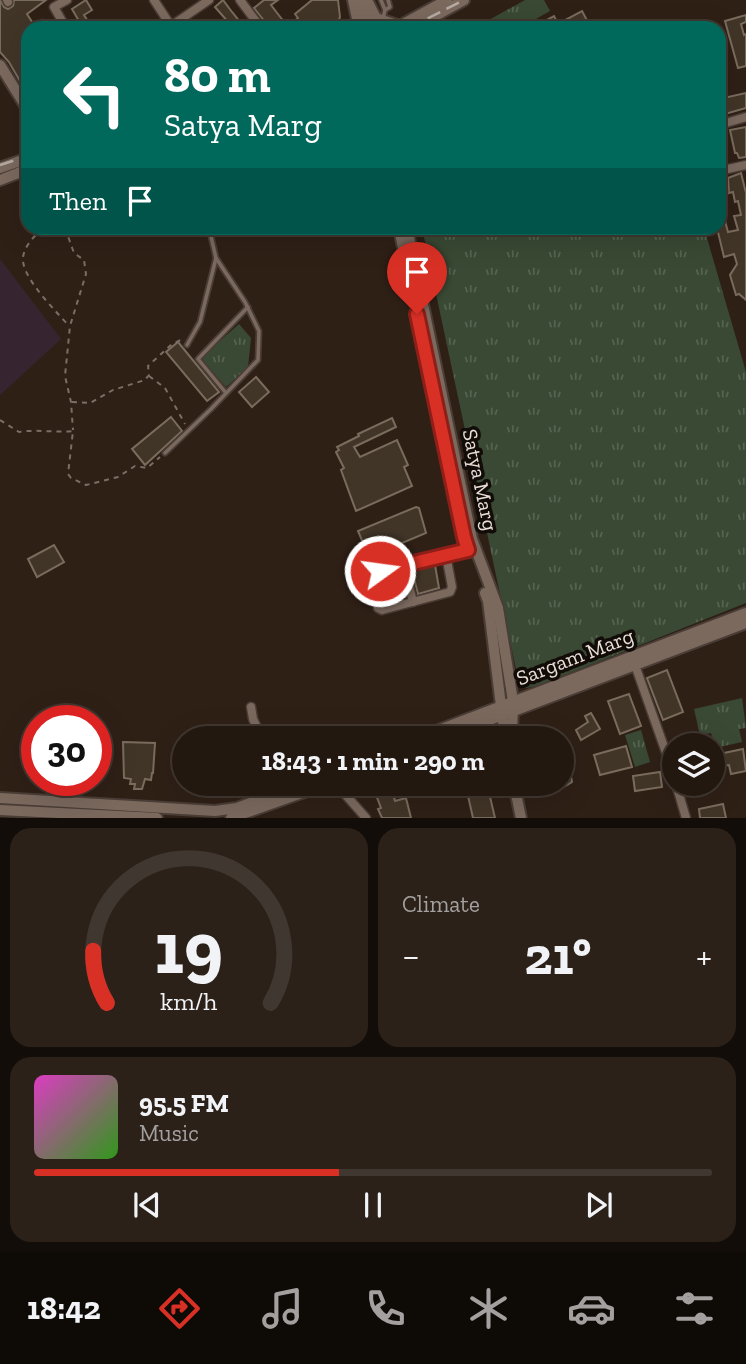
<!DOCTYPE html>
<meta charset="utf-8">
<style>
:root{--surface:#231810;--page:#2b2119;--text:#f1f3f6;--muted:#a3a09f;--line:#403730;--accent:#d93025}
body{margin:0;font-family:"Zilla Slab",serif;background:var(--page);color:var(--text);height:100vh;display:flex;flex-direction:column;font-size:26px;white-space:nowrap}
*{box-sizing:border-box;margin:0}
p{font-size:23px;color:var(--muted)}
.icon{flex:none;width:38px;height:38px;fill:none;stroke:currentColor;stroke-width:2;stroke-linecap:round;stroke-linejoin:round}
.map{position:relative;height:818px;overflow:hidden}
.details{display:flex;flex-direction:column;gap:10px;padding:10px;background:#130d09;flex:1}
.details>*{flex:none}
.hud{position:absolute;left:21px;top:21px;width:705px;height:214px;border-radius:21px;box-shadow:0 7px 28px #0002,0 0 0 2px var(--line);background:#00695c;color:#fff;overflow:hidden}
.tools{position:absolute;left:662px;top:733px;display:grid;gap:14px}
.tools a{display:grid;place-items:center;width:63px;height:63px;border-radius:50%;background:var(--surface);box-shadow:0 7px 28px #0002,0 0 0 2px var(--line);font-size:35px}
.speed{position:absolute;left:21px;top:705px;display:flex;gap:14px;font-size:35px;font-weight:700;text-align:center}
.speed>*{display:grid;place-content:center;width:91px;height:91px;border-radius:50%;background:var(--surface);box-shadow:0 7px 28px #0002,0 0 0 2px var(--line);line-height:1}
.speed .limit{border:10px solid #d22;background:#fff;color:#111}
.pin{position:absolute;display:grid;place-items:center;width:60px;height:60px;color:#fff;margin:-72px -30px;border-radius:50% 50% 50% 0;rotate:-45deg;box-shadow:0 0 7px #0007}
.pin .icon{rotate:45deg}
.me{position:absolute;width:77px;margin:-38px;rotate:76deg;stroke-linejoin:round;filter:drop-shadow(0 0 5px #0008)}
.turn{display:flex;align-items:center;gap:24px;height:147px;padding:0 28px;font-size:32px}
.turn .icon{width:91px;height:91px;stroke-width:2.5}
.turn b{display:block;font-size:49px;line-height:60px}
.then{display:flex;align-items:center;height:66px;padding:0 28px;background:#0003;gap:14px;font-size:26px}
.big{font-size:52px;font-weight:700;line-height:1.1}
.details .card{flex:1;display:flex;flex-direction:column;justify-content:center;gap:10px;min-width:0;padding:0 24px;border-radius:21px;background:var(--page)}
.details .dial{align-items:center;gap:0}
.dial svg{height:182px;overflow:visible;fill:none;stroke:var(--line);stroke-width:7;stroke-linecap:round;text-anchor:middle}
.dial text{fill:var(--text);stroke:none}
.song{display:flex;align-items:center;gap:21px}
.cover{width:84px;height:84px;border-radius:10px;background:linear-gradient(135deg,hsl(310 70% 55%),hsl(110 70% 35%))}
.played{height:7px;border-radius:4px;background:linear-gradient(90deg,var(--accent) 45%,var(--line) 45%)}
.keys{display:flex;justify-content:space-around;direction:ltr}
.heat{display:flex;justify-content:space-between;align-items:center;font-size:38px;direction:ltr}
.details .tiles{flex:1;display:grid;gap:10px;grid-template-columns:1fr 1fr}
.card:last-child{grid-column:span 2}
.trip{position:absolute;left:172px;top:726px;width:402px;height:70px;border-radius:35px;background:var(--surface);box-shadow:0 7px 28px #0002,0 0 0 2px var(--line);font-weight:700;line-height:70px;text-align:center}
.menu{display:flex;height:112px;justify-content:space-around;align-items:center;background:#0e0a06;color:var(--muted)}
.menu .icon{width:49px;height:49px}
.menu .current{color:var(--accent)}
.menu b{font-size:32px;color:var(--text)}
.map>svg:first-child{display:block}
</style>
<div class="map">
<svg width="746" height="818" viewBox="0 0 746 818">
<defs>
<pattern id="grass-tufts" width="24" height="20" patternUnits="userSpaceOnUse" patternTransform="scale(1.75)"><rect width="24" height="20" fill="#394933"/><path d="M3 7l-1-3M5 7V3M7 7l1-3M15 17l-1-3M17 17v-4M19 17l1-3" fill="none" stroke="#566350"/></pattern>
</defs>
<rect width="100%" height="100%" fill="#2f2016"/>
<!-- industrial -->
<path fill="#362530" d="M0 259 61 339 0 395Z"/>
<!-- grass -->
<g fill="url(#grass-tufts)">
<path d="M525 0H544L550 11 520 28H479L478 26Z"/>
<path d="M422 228H704L746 372V603L537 686 526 688 519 683Z"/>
<path d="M239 324 251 338 248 367 226 387 201 358Z"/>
<path d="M742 698 746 728 739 729 742 742 715 748 711 733 700 735 694 709Z"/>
<path d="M641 730 650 762 635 767 625 735Z"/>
</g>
<!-- building -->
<g fill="#413527" stroke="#7a6c5d" stroke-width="2">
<path d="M0 0 4 7 8 9 13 6 14 0H46L27 14 34 25 42 20 47 28H28V95L9 62 0 52Z"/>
<path d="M86 0 92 10 84 15 92 28H83L72 9Z"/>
<path d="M223 0 232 12 245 28H223L229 23 215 7Z"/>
<path d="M264 0H278L271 5 288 27 298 18 295 14 312 0H338L340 17 335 28H270L254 8Z"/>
<path d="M582 11 589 24 582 28H532L554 16 558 24Z"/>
<path d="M746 15V22L741 24 744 35 746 34V66L738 68 725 21Z"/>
<path d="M746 93V108L725 114 724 108 722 109 719 105V99Z"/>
<path d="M746 127V157L739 158 737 153H735L730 130Z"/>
<path d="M741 173 746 193V300L739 294 736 295 730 275 737 264 734 254 724 257 717 228H719V206H721L728 232 738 230 734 216 741 215 738 201 735 202 733 192 729 193 728 178Z"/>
<path d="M178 342 219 392 207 401 166 352Z"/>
<path d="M256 377 269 392 252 407 239 392Z"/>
<path d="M171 417 182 431 145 465 132 449Z"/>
<path d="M392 418 396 427 354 447 360 457 397 440 408 465 404 467 412 486 356 511 341 470 344 468 336 452 339 450 337 447 359 436 358 434Z"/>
<path d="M416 507 419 508 426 533 369 557 358 531Z"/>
<path d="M54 545 64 562 37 577 28 559Z"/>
<path d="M435 565 439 588 418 594 412 570Z"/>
<path d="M399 573 405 597 384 603 380 580 383 577Z"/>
<path d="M667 670 683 712 663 720 647 678Z"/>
<path d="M629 694 641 726 620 734 608 701Z"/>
<path d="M591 713 600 729 581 740 576 730 588 722 585 716Z"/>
<path d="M123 742 155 743 153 773H152L151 780 145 779 142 789H134L135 784H130L131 779 124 778Z"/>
<path d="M565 743 572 782 562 788V744Z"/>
<path d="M626 746 632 767 600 775 594 755Z"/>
<path d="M743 749 746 771 731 774 729 765 722 766 719 754Z"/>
<path d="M660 772 662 787 635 791 633 776Z"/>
<path d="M381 784H423L394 798 395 801 406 798 411 818H382L378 809 381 808 373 787Z"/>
<path d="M478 784H487L495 818H473L466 787Z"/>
<path d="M723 804 726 818H700L699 809Z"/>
</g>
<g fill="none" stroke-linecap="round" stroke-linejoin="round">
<!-- lane casing -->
<g stroke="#4a3d36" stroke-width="7">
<g id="lane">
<path d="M381 0 385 10"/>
<path d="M383 19 385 10 390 7 388 0"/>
<path d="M187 345 200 322 216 258"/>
<path d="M226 393 198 359 248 307"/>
<path d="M165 453 211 409 258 360 259 331 245 302 216 258 209 228"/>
</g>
</g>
<!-- street casing -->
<g stroke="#4a3d36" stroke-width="11">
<g id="street">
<path d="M7 0 8 2"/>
<path d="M154 0 171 26 209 0"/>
<path d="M240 0 261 28"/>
<path d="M66 28 54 7 67 0"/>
<path d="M719 125 746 117"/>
<path d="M719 171 746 165"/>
<path d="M719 177 723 191"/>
<path d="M446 555 452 587 450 592 382 610 378 608 373 578 380 571 469 550"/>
<path d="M404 566 413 602"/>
<path d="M635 665 674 775"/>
<path d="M251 707 253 719 262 738"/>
<path d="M266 784 269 795"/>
<path d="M336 784 366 818"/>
<path d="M676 784 686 818"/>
</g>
</g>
<!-- secondary casing -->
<g stroke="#4a3d36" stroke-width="14">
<g id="secondary">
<path d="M353 0 359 28"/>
<path d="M361 0 369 28"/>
<path d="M367 0 376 18 400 26"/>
<path d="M396 28 447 0"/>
<path d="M413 28 464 0"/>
<path d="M0 65 28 110"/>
<path d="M0 168 28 158"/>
<path d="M0 180 28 169"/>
<path d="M399 228 414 302"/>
<path d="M407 228 472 539 498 608 513 701 512 738"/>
<path d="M443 434 464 537 469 552"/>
<path d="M485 593 488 601 505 738"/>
<path d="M418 738 746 613"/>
<path d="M442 738 746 623"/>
<path d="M514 784 521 818"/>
<path d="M0 798 215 811 237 808 300 784"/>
<path d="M0 810 157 818"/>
<path d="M231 818 327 784"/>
</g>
</g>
<!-- path -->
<g stroke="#7b6e66" stroke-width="2" stroke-dasharray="5 5" stroke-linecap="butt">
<path d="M42 228C34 237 22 248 23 261 25 281 56 311 69 326"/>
<path d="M65 228 74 253 84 260 86 274 70 326 65 376 71 402 73 430"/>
<path d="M149 376 165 388 185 424"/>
<path d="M72 402 90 403 113 390 145 380 149 375 148 366 172 344 183 339"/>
<path d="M0 420 19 432C37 429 54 433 73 431L68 474 71 478 86 485 118 477 135 466 147 468 160 457"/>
</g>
<!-- lane -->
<use href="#lane" stroke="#7b695e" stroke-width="3.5"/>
<!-- street -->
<use href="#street" stroke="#7b695e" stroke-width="8"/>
<!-- secondary -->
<use href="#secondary" stroke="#7b695e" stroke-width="10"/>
<!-- rail -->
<g stroke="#b6aba3" stroke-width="2.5" stroke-dasharray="14 7" stroke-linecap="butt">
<path d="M409 28 464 0"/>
<path d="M0 165 28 156"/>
</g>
</g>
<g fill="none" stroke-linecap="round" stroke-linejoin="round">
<!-- route casing -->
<g stroke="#8d1f18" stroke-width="18">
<path id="route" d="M380 571 468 550 464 537 417 314"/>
</g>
<!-- route -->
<use href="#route" stroke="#d93025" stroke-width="12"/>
</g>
<g text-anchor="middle" stroke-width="7" stroke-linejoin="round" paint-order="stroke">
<!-- street labels -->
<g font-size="21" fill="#eae0d9" stroke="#120c08">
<text transform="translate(480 480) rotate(78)" y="7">Satya Marg</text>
<text transform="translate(575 657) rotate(-21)" y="7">Sargam Marg</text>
</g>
</g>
</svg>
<div class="tools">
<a><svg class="icon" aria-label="layers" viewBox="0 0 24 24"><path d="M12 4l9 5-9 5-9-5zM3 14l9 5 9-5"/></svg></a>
</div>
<div class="speed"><div class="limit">30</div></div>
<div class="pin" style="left:417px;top:314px;background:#d93025"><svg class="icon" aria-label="arrive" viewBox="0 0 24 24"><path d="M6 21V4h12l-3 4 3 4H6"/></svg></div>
<svg class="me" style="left:380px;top:571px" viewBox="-20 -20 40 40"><circle r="17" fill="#d93025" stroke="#fff" stroke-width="3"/><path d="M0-11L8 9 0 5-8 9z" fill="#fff"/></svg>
<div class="trip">18:43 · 1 min · 290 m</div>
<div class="hud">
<div class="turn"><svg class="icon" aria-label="left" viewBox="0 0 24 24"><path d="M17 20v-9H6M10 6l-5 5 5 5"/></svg><div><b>80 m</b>Satya Marg</div></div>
<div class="then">Then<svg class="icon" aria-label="arrive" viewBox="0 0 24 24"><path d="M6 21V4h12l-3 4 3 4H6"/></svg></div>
</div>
</div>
<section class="details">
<div class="tiles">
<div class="card dial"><svg viewBox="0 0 100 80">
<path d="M14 69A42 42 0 1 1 86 69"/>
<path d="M14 69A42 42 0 0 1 8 46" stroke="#d93025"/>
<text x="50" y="56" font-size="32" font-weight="700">19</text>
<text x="50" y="72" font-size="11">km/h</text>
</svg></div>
<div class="card"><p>Climate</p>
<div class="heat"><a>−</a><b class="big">21°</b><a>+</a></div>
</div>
<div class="card">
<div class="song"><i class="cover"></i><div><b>95.5 FM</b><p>Music</p></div></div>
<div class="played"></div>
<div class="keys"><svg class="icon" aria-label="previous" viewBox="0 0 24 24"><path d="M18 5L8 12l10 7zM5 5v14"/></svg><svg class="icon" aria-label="pause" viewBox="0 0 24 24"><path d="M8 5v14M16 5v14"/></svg><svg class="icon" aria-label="next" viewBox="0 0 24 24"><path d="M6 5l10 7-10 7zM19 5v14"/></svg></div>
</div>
</div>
</section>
<nav class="menu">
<b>18:42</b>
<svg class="icon current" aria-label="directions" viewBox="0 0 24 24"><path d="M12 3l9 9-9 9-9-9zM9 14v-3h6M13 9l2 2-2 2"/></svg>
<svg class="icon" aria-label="music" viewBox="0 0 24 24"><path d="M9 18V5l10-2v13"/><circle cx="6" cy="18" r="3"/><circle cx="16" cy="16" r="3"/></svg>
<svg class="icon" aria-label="phone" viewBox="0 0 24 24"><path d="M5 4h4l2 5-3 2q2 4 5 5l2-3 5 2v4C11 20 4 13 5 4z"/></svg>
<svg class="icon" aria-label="climate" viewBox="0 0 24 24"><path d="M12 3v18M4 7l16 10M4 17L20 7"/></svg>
<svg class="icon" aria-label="car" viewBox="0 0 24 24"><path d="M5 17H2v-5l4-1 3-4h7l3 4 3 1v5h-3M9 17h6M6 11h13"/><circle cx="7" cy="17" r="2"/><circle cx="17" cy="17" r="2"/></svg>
<svg class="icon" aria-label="filters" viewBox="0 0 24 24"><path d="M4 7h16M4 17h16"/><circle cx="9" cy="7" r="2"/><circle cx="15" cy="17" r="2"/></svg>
</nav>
